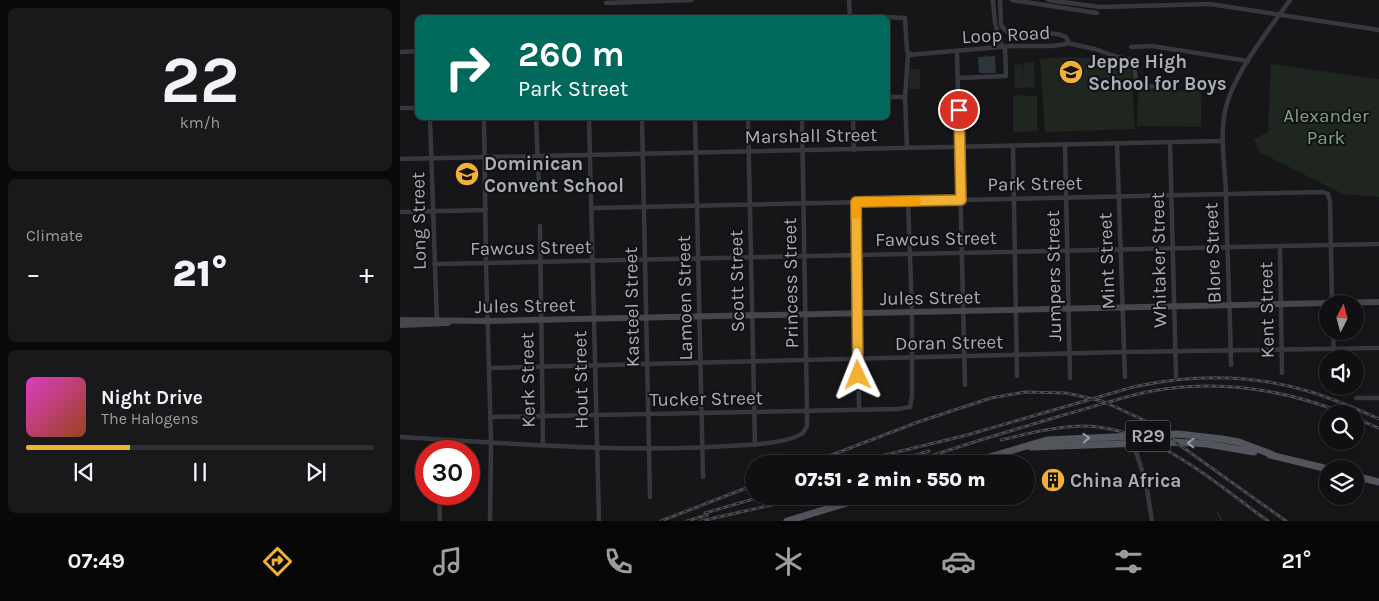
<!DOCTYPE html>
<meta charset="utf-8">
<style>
:root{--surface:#101012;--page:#19191b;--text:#f1f3f6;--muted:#9c9d9f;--line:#303032;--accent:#f2b134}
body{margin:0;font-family:Karla,sans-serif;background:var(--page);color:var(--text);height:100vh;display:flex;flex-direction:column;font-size:19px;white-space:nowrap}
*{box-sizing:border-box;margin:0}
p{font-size:16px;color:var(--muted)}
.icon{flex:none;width:28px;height:28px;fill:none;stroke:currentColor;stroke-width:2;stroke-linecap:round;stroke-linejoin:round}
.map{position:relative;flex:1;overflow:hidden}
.sheet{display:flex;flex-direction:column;gap:8px;padding:8px;background:#09090a;width:400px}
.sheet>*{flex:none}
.banner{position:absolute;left:15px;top:15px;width:475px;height:105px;border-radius:8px;box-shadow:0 2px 12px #0003,0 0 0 1px var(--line);background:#00695c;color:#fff;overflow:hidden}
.needle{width:32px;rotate:6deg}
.fabs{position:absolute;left:919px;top:295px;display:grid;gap:10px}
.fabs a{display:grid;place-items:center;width:45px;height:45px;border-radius:50%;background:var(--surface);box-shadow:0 2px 12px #0003,0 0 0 1px var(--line);font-size:25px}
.speed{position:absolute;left:15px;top:440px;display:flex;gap:10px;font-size:25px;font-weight:700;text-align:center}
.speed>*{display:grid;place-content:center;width:65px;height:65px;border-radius:50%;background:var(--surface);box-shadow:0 2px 12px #0003,0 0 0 1px var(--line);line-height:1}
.speed .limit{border:8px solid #d22;background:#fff;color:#111}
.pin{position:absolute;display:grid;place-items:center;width:42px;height:42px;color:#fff;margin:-21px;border:2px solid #fff;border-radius:50%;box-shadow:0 1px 5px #0007}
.me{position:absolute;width:55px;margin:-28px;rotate:358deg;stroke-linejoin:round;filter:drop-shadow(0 0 4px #0008)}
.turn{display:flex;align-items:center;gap:18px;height:105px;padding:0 20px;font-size:22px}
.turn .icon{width:65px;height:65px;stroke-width:2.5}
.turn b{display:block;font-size:35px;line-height:42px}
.big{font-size:38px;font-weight:800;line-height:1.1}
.sheet .card{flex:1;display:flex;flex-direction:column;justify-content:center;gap:8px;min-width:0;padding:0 18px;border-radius:8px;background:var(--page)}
.sheet .dial{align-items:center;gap:0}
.dial b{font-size:65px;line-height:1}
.song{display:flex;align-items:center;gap:15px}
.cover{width:60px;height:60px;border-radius:8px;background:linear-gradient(135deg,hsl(310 70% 55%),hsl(20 70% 35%))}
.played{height:5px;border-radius:2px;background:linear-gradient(90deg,var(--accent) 30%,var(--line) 30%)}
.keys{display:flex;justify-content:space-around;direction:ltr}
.heat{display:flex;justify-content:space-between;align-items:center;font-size:28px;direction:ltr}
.trip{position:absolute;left:345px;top:455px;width:290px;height:50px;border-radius:25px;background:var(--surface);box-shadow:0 2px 12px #0003,0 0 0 1px var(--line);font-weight:800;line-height:50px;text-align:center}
.menu{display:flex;height:80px;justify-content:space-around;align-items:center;background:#060607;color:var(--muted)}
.menu .icon{width:35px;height:35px}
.menu .selected{color:var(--accent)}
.menu b{font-size:22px;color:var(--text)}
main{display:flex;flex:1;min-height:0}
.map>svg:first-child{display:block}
</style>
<main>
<section class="sheet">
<div class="card dial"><b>22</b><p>km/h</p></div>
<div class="card"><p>Climate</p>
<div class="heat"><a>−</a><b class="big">21°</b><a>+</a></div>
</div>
<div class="card">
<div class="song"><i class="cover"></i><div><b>Night Drive</b><p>The Halogens</p></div></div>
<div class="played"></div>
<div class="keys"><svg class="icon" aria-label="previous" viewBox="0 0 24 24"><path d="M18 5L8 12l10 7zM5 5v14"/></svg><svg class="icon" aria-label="pause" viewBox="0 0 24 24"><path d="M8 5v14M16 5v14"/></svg><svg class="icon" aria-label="next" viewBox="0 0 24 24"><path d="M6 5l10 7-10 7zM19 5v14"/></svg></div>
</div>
</section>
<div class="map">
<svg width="979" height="521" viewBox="0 0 979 521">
<rect width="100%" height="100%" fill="#161618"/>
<!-- green -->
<g fill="#1e261f">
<path d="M662 57 692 58 731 65 735 129 645 132 640 59Z"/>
<path d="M634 62 635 87 615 88 614 65 622 64 623 84V63Z"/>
<path d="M871 64 979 79V197L943 194 859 152 854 139 868 132Z"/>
<rect x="509" y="69" width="11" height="20"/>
<path d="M738 90 801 91V127L737 126Z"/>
<path d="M613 95 637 96V131L613 132Z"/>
</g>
<!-- water -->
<path fill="#2c353c" d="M595 56 596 73H579L578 57Z"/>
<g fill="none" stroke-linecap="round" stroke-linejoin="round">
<!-- stream -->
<path stroke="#2c353c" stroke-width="1" d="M817 512 822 521"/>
<!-- street -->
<g stroke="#37383d" stroke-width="4.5">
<path d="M449 0 450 18"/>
<path d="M593 0 595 23"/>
<path d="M612 0 697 13"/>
<path d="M648 0 700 7 810 4 979 30"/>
<path d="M206 3 292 0"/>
<path d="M486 17 505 18 507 51 510 54"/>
<path d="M596 27 602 47"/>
<path d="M667 43 695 49 717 57 733 60 737 87 764 86"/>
<path d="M731 47 752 46 848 61"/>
<path d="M0 52 18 51"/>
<path d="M557 52 565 385"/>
<path d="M558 78 606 76 605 47"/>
<path d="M488 97H505"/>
<path d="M0 108H18"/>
<path d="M30 118 37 323"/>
<path d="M84 118 86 263 91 442 90 521"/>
<path d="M136 118 139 187"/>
<path d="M189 118 199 521"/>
<path d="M242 118 250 497"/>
<path d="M295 118 303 477"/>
<path d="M348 118 355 445"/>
<path d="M453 118 454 150"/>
<path d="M770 143 776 376"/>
<path d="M717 144 725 377"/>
<path d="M665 145 670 378"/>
<path d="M613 146 617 376"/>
<path d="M507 148 505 97 508 55 611 46H652L666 44 668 41 666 37C643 25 617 49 601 25L600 0"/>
<path d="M0 159 822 141"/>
<path d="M456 202 459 409"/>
<path d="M192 208 923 192 928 194 930 201 932 304"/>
<path d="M0 212 86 210"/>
<path d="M140 226 143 444"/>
<path d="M880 247 882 373"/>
<path d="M34 264 979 244"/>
<path d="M933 331 934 359"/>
<path d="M831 365C830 308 827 251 826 194 825 163 818 130 828 100 840 65 869 30 890 0"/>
<path d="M89 368 724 352 979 348"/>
<path d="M934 386V393"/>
<path d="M956 398H979"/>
<path d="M90 417 498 409 510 407 512 396V312L508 201"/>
<path d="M0 437C109 443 219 453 328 446 348 445 387 444 403 433L407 426V410L402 118"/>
<path d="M38 439V451"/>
<path d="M733 442 746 483 752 521"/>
<path d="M39 494 40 521"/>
</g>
<!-- secondary -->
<g stroke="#45474d" stroke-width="6">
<path d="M0 320 88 321 979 302"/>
<path d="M0 325 48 323"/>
</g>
<!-- primary -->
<g stroke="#53555c" stroke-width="7">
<path d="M631 447 774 442 807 444 854 452"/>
<path d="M870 455 928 469"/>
<path d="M566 464 647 440 778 434 822 439 839 442 873 455"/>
<path d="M955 476 979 482"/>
<path d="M387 521 470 496"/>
</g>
<!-- rail casing -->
<g stroke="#4a4c52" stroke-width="3">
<g id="rail">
<path d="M955 418 979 428"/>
<path d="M601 440C627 434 653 427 680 426 752 425 812 481 868 521"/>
<path d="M522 459C568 443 614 430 660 416 691 408 721 397 752 391 819 379 884 389 946 414"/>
<path d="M408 464 518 422 591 398 625 392 666 393 702 401 746 421 886 521"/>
<path d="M448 464 567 435 733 387C792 374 853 374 911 392 934 399 957 409 979 419"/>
<path d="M486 464 529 451"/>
<path d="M305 513 364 496"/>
<path d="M261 521 354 485"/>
<path d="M287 521 307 515"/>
<path d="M301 521 411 496"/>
</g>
</g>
<!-- rail -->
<use href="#rail" stroke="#111113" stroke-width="1" stroke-dasharray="4" stroke-linecap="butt"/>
</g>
<!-- one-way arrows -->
<defs><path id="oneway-chevron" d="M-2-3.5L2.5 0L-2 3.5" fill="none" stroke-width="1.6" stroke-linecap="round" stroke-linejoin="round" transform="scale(1.25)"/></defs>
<g stroke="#979ba6">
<use href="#oneway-chevron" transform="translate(686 438) rotate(-2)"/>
<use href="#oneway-chevron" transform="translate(791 443) rotate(-178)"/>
</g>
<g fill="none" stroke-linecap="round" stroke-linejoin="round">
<!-- route casing -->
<g stroke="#9d7322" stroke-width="12">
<path id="route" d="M458 375 456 202 561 200 559 110"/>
</g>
<!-- route -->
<use href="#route" stroke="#f2b134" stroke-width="9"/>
<!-- slow -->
<path stroke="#f59e0b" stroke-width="9" d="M456 215V202L517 201"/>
</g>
<!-- icons -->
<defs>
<g id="school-disc" transform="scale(1.25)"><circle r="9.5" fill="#f2b134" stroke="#111113"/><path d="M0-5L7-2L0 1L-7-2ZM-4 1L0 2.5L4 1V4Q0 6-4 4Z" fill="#111"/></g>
<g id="building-disc" transform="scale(1.25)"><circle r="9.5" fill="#f2b134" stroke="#111113"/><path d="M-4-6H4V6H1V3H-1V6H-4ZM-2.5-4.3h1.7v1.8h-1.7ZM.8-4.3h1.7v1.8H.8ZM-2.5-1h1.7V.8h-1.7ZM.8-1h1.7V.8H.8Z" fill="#111"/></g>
</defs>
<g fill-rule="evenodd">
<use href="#school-disc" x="671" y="72"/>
<use href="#school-disc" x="67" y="174"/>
<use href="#building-disc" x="653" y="480"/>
</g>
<g text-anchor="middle" stroke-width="4" stroke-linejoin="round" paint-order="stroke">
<!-- shield labels -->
<rect fill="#111113" stroke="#7b7e86" stroke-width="1" x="725.5" y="420.5" width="45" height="31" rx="4"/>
<g font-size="18" font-weight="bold" fill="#a8adb8">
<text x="748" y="442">R29</text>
</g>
<!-- street labels -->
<g font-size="19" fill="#a8adb8" stroke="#111113">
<text transform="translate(606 34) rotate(-3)" y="7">Loop Road</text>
<text transform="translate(411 135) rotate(-1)" y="7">Marshall Street</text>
<text transform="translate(635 183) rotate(-1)" y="7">Park Street</text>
<text transform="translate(18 221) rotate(-91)" y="7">Long Street</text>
<text transform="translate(536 238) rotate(-1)" y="7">Fawcus Street</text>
<text transform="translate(131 247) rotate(-1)" y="7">Fawcus Street</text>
<text transform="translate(812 253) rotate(-92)" y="7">Blore Street</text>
<text transform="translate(758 260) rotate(-91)" y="7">Whitaker Street</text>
<text transform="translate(706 261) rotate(-92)" y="7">Mint Street</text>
<text transform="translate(653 276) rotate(-91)" y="7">Jumpers Street</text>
<text transform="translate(336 281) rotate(-91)" y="7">Scott Street</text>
<text transform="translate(390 283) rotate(-91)" y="7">Princess Street</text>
<text transform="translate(530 297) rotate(-1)" y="7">Jules Street</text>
<text transform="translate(284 298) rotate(-91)" y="7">Lamoen Street</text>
<text transform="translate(125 305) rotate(-1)" y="7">Jules Street</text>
<text transform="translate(231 307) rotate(-91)" y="7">Kasteel Street</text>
<text transform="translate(866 310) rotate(-91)" y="7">Kent Street</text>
<text transform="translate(549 342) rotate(-1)" y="7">Doran Street</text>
<text transform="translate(127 380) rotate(-91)" y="7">Kerk Street</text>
<text transform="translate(180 380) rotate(-91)" y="7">Hout Street</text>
<text transform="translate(306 398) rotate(-1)" y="7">Tucker Street</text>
</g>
<!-- poi labels -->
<g font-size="19" font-weight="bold" fill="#a8adb8" stroke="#111113" text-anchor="start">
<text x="688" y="68">Jeppe High<tspan x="688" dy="22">School for Boys</tspan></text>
<text x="84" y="170">Dominican<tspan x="84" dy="22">Convent School</tspan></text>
<text x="670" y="487">China Africa</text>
</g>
<!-- park labels -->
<g font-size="19" fill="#7fa381" stroke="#111113">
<text x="926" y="122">Alexander<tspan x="926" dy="22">Park</tspan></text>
</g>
</g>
</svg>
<div class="fabs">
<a><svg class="needle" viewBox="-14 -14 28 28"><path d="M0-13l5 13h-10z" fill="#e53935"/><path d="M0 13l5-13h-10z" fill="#9c9d9f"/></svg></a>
<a><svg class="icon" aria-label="sound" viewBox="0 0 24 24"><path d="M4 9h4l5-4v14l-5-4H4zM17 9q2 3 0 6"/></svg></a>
<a><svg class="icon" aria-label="search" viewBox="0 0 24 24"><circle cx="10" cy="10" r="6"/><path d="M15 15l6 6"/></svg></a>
<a><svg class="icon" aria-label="layers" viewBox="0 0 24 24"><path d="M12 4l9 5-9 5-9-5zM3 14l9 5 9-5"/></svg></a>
</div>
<div class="speed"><div class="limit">30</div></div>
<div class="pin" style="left:559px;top:110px;background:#d93025"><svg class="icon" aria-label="arrive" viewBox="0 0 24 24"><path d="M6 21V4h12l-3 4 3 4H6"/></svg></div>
<svg class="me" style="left:458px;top:375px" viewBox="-20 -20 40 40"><path d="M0-17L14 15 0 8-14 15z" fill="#f2b134" stroke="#fff" stroke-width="4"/></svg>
<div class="trip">07:51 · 2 min · 550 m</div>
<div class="banner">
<div class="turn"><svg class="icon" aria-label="right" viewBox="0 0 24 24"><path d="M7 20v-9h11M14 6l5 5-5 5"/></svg><div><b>260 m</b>Park Street</div></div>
</div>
</div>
</main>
<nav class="menu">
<b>07:49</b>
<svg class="icon selected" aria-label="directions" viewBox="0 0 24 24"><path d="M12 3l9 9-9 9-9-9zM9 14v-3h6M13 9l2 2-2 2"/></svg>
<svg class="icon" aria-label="music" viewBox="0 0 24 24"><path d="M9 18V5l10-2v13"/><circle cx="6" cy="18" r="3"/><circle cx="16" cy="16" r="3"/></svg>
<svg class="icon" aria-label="phone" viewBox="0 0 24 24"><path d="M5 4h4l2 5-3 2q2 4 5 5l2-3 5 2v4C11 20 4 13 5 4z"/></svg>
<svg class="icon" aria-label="climate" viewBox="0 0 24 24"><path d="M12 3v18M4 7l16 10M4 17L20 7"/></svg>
<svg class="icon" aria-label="car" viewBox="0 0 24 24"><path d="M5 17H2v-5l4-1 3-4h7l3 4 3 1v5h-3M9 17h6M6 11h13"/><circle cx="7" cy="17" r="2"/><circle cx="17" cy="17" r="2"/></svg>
<svg class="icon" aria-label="filters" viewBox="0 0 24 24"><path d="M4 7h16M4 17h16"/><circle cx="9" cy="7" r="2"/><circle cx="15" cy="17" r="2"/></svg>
<b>21°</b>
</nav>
